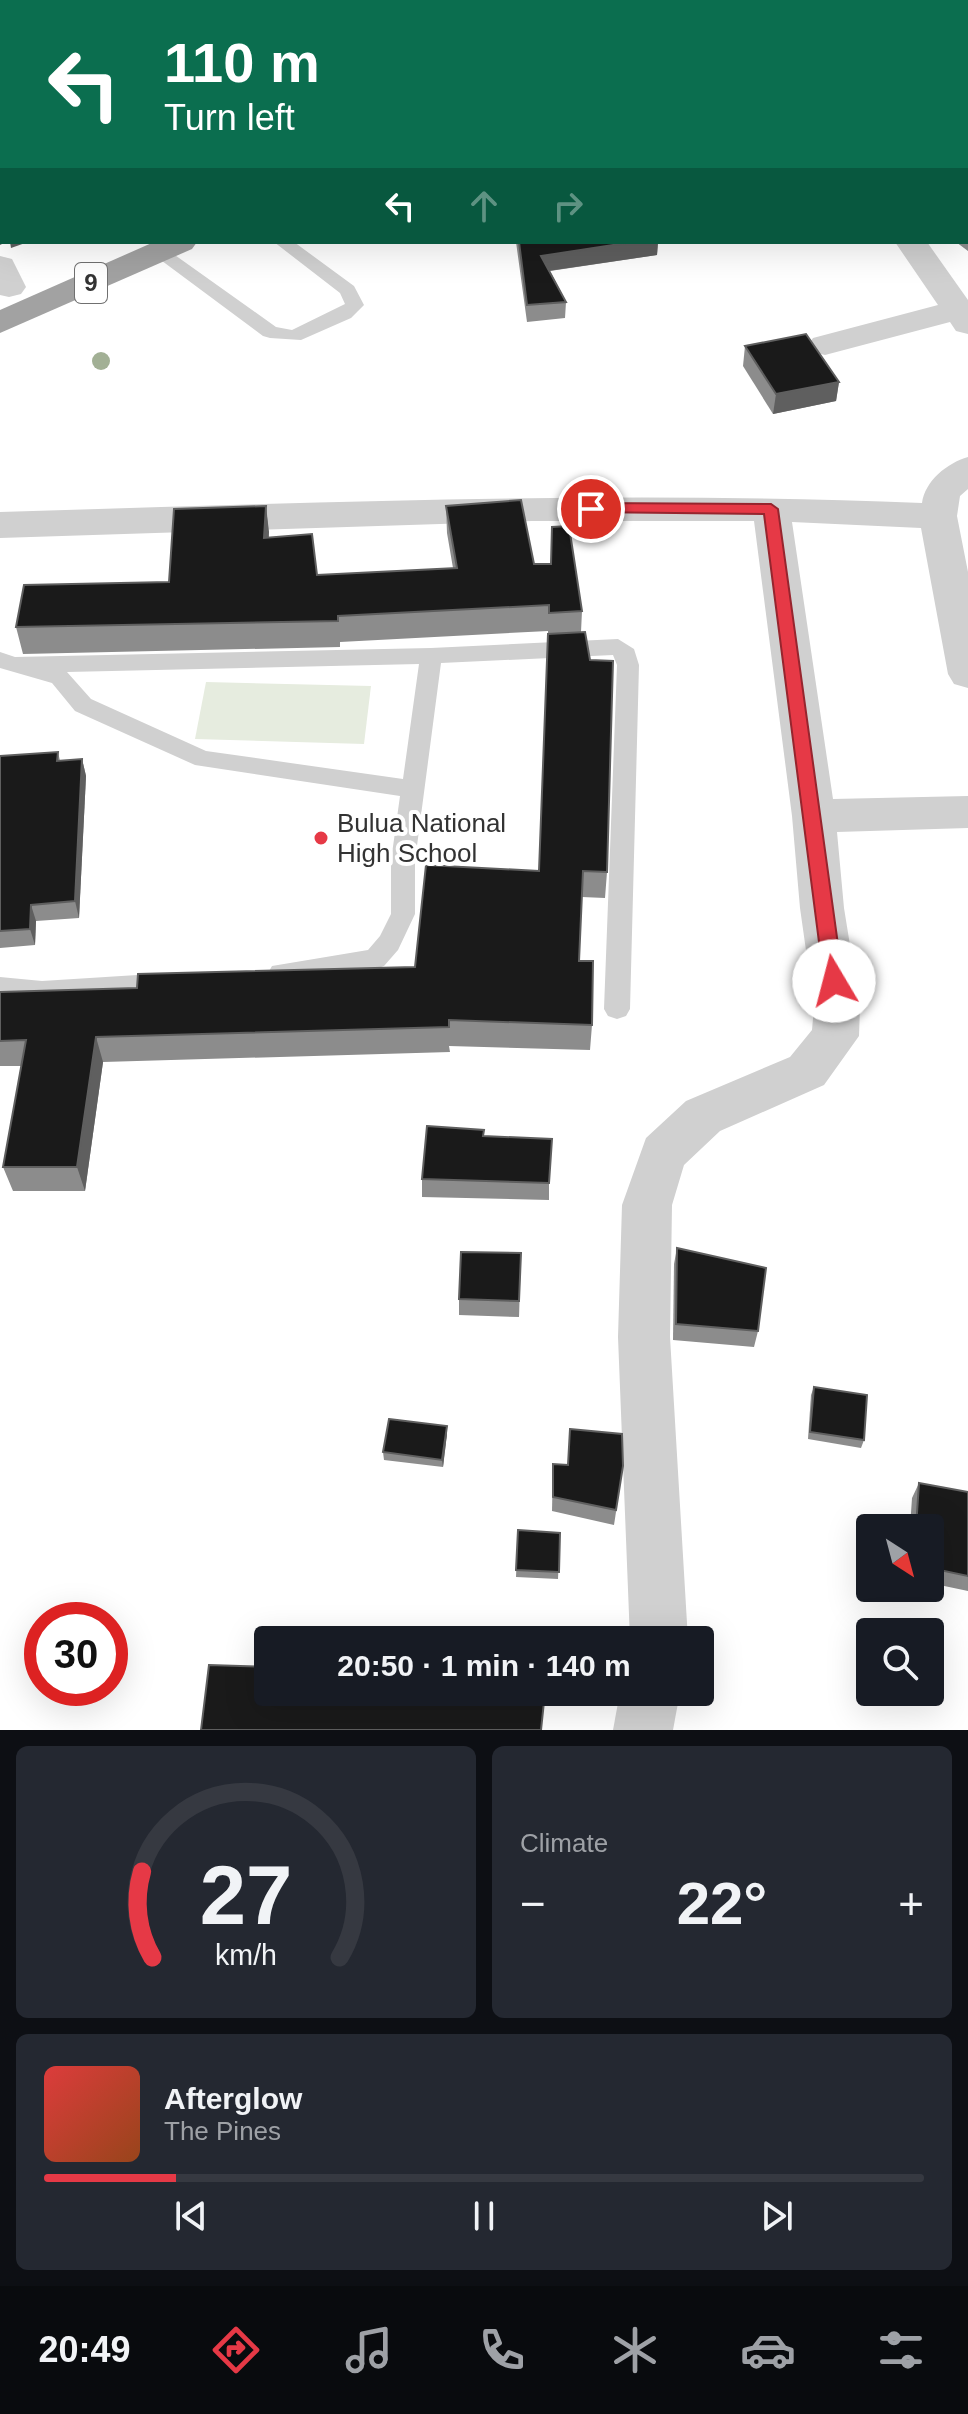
<!DOCTYPE html>
<meta charset="utf-8">
<style>
:root{--surface:#171b24;--page:#242831;--text:#f1f3f6;--muted:#9ea1a6;--line:#363941;--accent:#e63946}
body{margin:0;font-family:Helvetica,sans-serif;background:var(--page);color:var(--text);height:100vh;display:flex;flex-direction:column;font-size:30px;white-space:nowrap}
*{box-sizing:border-box;margin:0}
p{font-size:26px;color:var(--muted)}
.icon{flex:none;width:44px;height:44px;fill:none;stroke:currentColor;stroke-width:2;stroke-linecap:round;stroke-linejoin:round}
.map{position:relative;height:1730px;overflow:hidden}
.sheet{display:flex;flex-direction:column;gap:16px;padding:16px;background:#0d0f14;flex:1}
.sheet>*{flex:none}
.guide{position:absolute;left:0px;top:0px;width:968px;height:244px;box-shadow:0 8px 32px #0002;background:#0b6e4f;color:#fff;overflow:hidden}
.needle{width:52px;rotate:144deg}
.fabs{position:absolute;left:856px;top:1514px;display:grid;gap:16px}
.fabs a{display:grid;place-items:center;width:88px;height:88px;border-radius:8px;background:var(--surface);box-shadow:0 8px 32px #0002;font-size:40px}
.speed{position:absolute;left:24px;top:1602px;display:flex;gap:16px;font-size:40px;font-weight:700;text-align:center}
.speed>*{display:grid;place-content:center;width:104px;height:104px;border-radius:50%;background:var(--surface);box-shadow:0 8px 32px #0002;line-height:1}
.speed .limit{border:12px solid #d22;background:#fff;color:#111}
.pin{position:absolute;display:grid;place-items:center;width:68px;height:68px;color:#fff;margin:-34px;border:4px solid #fff;border-radius:50%;box-shadow:0 2px 8px #0007}
.me{position:absolute;width:88px;margin:-44px;rotate:352deg;stroke-linejoin:round;filter:drop-shadow(0 0 6px #0008)}
.turn{display:flex;align-items:center;gap:28px;height:168px;padding:0 32px;font-size:36px}
.turn .icon{width:104px;height:104px;stroke-width:2.5}
.turn b{display:block;font-size:56px;line-height:68px}
.lanes{display:flex;align-items:center;height:76px;padding:0 32px;background:#0003;justify-content:center;gap:40px;direction:ltr}
.lanes .off{opacity:.35}
.big{font-size:60px;font-weight:800;line-height:1.1}
.sheet .widget{flex:1;display:flex;flex-direction:column;justify-content:center;gap:12px;min-width:0;padding:0 28px;border-radius:12px;background:var(--page)}
.sheet .dial{align-items:center;gap:0}
.dial svg{height:208px;overflow:visible;fill:none;stroke:var(--line);stroke-width:7;stroke-linecap:round;text-anchor:middle}
.dial text{fill:var(--text);stroke:none}
.song{display:flex;align-items:center;gap:24px}
.cover{width:96px;height:96px;border-radius:12px;background:linear-gradient(135deg,hsl(0 70% 55%),hsl(20 70% 35%))}
.played{height:8px;border-radius:4px;background:linear-gradient(90deg,var(--accent) 15%,var(--line) 15%)}
.keys{display:flex;justify-content:space-around;direction:ltr}
.heat{display:flex;justify-content:space-between;align-items:center;font-size:44px;direction:ltr}
.sheet .tiles{flex:1;display:grid;gap:16px;grid-template-columns:1fr 1fr}
.widget:last-child{grid-column:span 2}
.trip{position:absolute;left:254px;top:1626px;width:460px;height:80px;border-radius:8px;background:var(--surface);box-shadow:0 8px 32px #0002;font-weight:800;line-height:80px;text-align:center}
.tabs{display:flex;height:128px;justify-content:space-around;align-items:center;background:#090b0e;color:var(--muted)}
.tabs .icon{width:56px;height:56px}
.tabs .selected{color:var(--accent)}
.tabs b{font-size:36px;color:var(--text)}
.map>svg:first-child{display:block}
</style>
<div class="map">
<svg width="968" height="1730" viewBox="0 0 968 1730">
<rect width="100%" height="100%" fill="#fff"/>
<!-- green -->
<path fill="#e6ecdf" d="M206 682 371 686 364 744 195 739Z"/>
<g fill="none" stroke-linecap="round" stroke-linejoin="round">
<!-- service -->
<g fill="#d0d0d0" fill-rule="evenodd">
<path d="M274 242H294L354 286 364 305 351 318 301 340 270 338 263 336 150 252 153 248H165L276 327 292 330 345 304 340 293Z"/>
<path d="M618 639 634 649 639 665 630 1009 626 1016 617 1019 608 1016 604 1009 617 665 613 655 441 663 415 861V914L398 950 384 966 375 969 281 983 272 980 268 973 272 966 368 950 380 936 391 914V861L400 796 195 765 75 711 52 683 0 668V652L15 657 431 648ZM419 664 403 779 206 751 91 699 67 672Z"/>
<path d="M169 973 178 976 182 983 178 990 169 993 42 1001 0 997V977L42 981Z"/>
</g>
<!-- minor -->
<g fill="#d0d0d0" fill-rule="evenodd">
<path d="M895 242H927L968 300V334L956 331 950 322 825 355 813 352 808 345 813 338 938 305Z"/>
<path d="M0 256 12 259 26 287 21 294 9 297 0 295Z"/>
<path d="M968 457V489L960 496 957 516 968 572V688L954 684 948 674 921 528 792 522 833 799 968 796V828L837 832 844 908 860 1007 859 1036 824 1085 720 1131 684 1165 672 1205 670 1337 688 1640H630L618 1337 622 1205 646 1138 686 1101 790 1057 812 1030 814 1007 800 908 792 816 754 521H532L0 538V512C307 503 614 490 922 503 925 481 947 463 968 457Z"/>
<path d="M620 1692H680L673 1730H613Z"/>
</g>
<!-- trunk -->
<g fill="#a2a2a2" fill-rule="evenodd">
<path d="M642 0H673L641 2Z"/>
<path d="M700 0H731L699 2Z"/>
<path d="M154 242H197L192 249 0 333V310Z"/>
</g>
</g>
<!-- trees -->
<circle fill="#a2b095" cx="101" cy="361" r="9"/>
<!-- wall -->
<g fill="#8c8c8c">
<path d="M473 0H586L583 2H476Z"/>
<path d="M968 218V251L956 242H966V219Z"/>
<path d="M516 242H658L657 255 550 271 566 302 565 318 527 322Z"/>
<path d="M745 346 839 382 836 401 773 414 743 366Z"/>
<path d="M266 506 269 538 317 575 453 568 447 533 446 506 534 564 582 611 581 632 607 872 605 898 582 897 579 961 592 1025 590 1050 449 1046 450 1052 103 1062 85 1191H13L3 1167 21 1066H0V992L137 988 415 967 539 871 548 631 340 642V647L23 654 16 627 169 582Z"/>
<path d="M58 752 60 761 82 759 86 776 79 918 36 921 35 945 0 948V756Z"/>
<path d="M484 1136 549 1183V1200L422 1197V1179Z"/>
<path d="M677 1248 758 1331 754 1347 673 1340 674 1264Z"/>
<path d="M521 1253 519 1317 459 1315V1299Z"/>
<path d="M814 1387 864 1440 861 1448 808 1439 811 1395Z"/>
<path d="M447 1434 443 1467 384 1460 383 1452Z"/>
<path d="M553 1464 623 1466 614 1525 552 1511Z"/>
<path d="M919 1483 968 1492V1591L930 1583V1528H910L912 1498Z"/>
<path d="M518 1530 560 1533 558 1579 516 1577Z"/>
</g>
<!-- shaded-wall -->
<g fill="#5f5f5f">
<path d="M176 0H188L189 2H166Z"/>
<path d="M557 0H586L583 2H553Z"/>
<path d="M2 36V61H0V37Z"/>
<path d="M0 218 2 223V242H6L0 245Z"/>
<path d="M10 242H28L11 248Z"/>
<path d="M633 242H658L657 255 541 272V256Z"/>
<path d="M839 382 836 401 773 414 776 394Z"/>
<path d="M266 506 269 532 267 565 264 538Z"/>
<path d="M82 759 86 776 79 918 75 901Z"/>
<path d="M31 905 36 921 35 945 30 929Z"/>
<path d="M96 1037 103 1062 85 1191 77 1167Z"/>
<path d="M447 1426V1434L443 1467 442 1460Z"/>
</g>
<!-- building -->
<g fill="#1a1a1a" stroke="#5f5f5f" stroke-width="2">
<path d="M0 0H176L166 2H2V36L0 37Z"/>
<path d="M499 0H557L553 2H503Z"/>
<path d="M722 0H869L874 2H718Z"/>
<path d="M0 125 2 128V219L0 218Z"/>
<path d="M968 218V230L966 229V219Z"/>
<path d="M519 242H633L541 256 566 302 527 305Z"/>
<path d="M806 334 839 382 776 394 745 346Z"/>
<path d="M521 500 534 564H551L552 527 569 526 582 611 549 613V605L338 616V621L16 627 24 585 169 582 174 509 266 506 264 538 312 534 317 575 457 568 446 506Z"/>
<path d="M585 632 590 660 613 661 607 872 583 871 579 961H593L592 1025 449 1020V1027L96 1037 77 1167H3L26 1040 0 1041V992L137 988 138 974 415 967 426 865 539 871 548 634Z"/>
<path d="M58 752 57 761 82 759 75 901 31 905 30 929 0 931V756Z"/>
<path d="M427 1126 484 1130 483 1136 552 1139 549 1183 422 1179Z"/>
<path d="M677 1248 766 1268 758 1331 676 1324Z"/>
<path d="M461 1252 521 1253 519 1301 459 1299Z"/>
<path d="M814 1387 867 1395 864 1440 810 1432Z"/>
<path d="M389 1419 447 1426 442 1460 383 1452Z"/>
<path d="M570 1429 622 1434 623 1466 616 1510 553 1497V1464L568 1465Z"/>
<path d="M919 1483 968 1492V1576L930 1568V1528H916Z"/>
<path d="M518 1530 560 1533 559 1572 516 1570Z"/>
<path d="M209 1665 268 1667V1692H545L541 1730H201Z"/>
</g>
<!-- route -->
<path fill="#e63946" stroke="#96252e" stroke-width="2" d="M591 503 771 504 778 509 843 981 840 986H827L824 981 764 514 586 512 584 509Z"/>
<!-- markers -->
<circle fill="#e63946" stroke="#fff" stroke-width="3" cx="321" cy="838" r="8"/>
<g text-anchor="middle" stroke-width="8" stroke-linejoin="round" paint-order="stroke">
<!-- shield labels -->
<rect fill="#fff" stroke="#707070" stroke-width="2" x="75" y="263" width="32" height="40" rx="6"/>
<g font-size="24" font-weight="bold" fill="#333">
<text x="91" y="291">9</text>
</g>
<!-- poi labels -->
<g font-size="26" fill="#333" stroke="#fff" text-anchor="start">
<text x="337" y="832">Bulua National<tspan x="337" dy="30">High School</tspan></text>
</g>
</g>
</svg>
<div class="fabs">
<a><svg class="needle" viewBox="-14 -14 28 28"><path d="M0-13l5 13h-10z" fill="#e53935"/><path d="M0 13l5-13h-10z" fill="#9ea1a6"/></svg></a>
<a><svg class="icon" aria-label="search" viewBox="0 0 24 24"><circle cx="10" cy="10" r="6"/><path d="M15 15l6 6"/></svg></a>
</div>
<div class="speed"><div class="limit">30</div></div>
<div class="pin" style="left:591px;top:509px;background:#d93025"><svg class="icon" aria-label="arrive" viewBox="0 0 24 24"><path d="M6 21V4h12l-3 4 3 4H6"/></svg></div>
<svg class="me" style="left:834px;top:981px" viewBox="-20 -20 40 40"><circle r="19" fill="#fff"/><path d="M0-13L10 11 0 6-10 11z" fill="#e63946"/></svg>
<div class="trip">20:50 · 1 min · 140 m</div>
<div class="guide">
<div class="turn"><svg class="icon" aria-label="left" viewBox="0 0 24 24"><path d="M17 20v-9H6M10 6l-5 5 5 5"/></svg><div><b>110 m</b>Turn left</div></div>
<div class="lanes"><svg class="icon" aria-label="left" viewBox="0 0 24 24"><path d="M17 20v-9H6M10 6l-5 5 5 5"/></svg><svg class="icon off" aria-label="ahead" viewBox="0 0 24 24"><path d="M12 20V5M6 11l6-6 6 6"/></svg><svg class="icon off" aria-label="right" viewBox="0 0 24 24"><path d="M7 20v-9h11M14 6l5 5-5 5"/></svg></div>
</div>
</div>
<section class="sheet">
<div class="tiles">
<div class="widget dial"><svg viewBox="0 0 100 80">
<path d="M14 69A42 42 0 1 1 86 69"/>
<path d="M14 69A42 42 0 0 1 10 36" stroke="#e63946"/>
<text x="50" y="56" font-size="32" font-weight="700">27</text>
<text x="50" y="72" font-size="11">km/h</text>
</svg></div>
<div class="widget"><p>Climate</p>
<div class="heat"><a>−</a><b class="big">22°</b><a>+</a></div>
</div>
<div class="widget">
<div class="song"><i class="cover"></i><div><b>Afterglow</b><p>The Pines</p></div></div>
<div class="played"></div>
<div class="keys"><svg class="icon" aria-label="previous" viewBox="0 0 24 24"><path d="M18 5L8 12l10 7zM5 5v14"/></svg><svg class="icon" aria-label="pause" viewBox="0 0 24 24"><path d="M8 5v14M16 5v14"/></svg><svg class="icon" aria-label="next" viewBox="0 0 24 24"><path d="M6 5l10 7-10 7zM19 5v14"/></svg></div>
</div>
</div>
</section>
<nav class="tabs">
<b>20:49</b>
<svg class="icon selected" aria-label="directions" viewBox="0 0 24 24"><path d="M12 3l9 9-9 9-9-9zM9 14v-3h6M13 9l2 2-2 2"/></svg>
<svg class="icon" aria-label="music" viewBox="0 0 24 24"><path d="M9 18V5l10-2v13"/><circle cx="6" cy="18" r="3"/><circle cx="16" cy="16" r="3"/></svg>
<svg class="icon" aria-label="phone" viewBox="0 0 24 24"><path d="M5 4h4l2 5-3 2q2 4 5 5l2-3 5 2v4C11 20 4 13 5 4z"/></svg>
<svg class="icon" aria-label="climate" viewBox="0 0 24 24"><path d="M12 3v18M4 7l16 10M4 17L20 7"/></svg>
<svg class="icon" aria-label="car" viewBox="0 0 24 24"><path d="M5 17H2v-5l4-1 3-4h7l3 4 3 1v5h-3M9 17h6M6 11h13"/><circle cx="7" cy="17" r="2"/><circle cx="17" cy="17" r="2"/></svg>
<svg class="icon" aria-label="filters" viewBox="0 0 24 24"><path d="M4 7h16M4 17h16"/><circle cx="9" cy="7" r="2"/><circle cx="15" cy="17" r="2"/></svg>
</nav>
